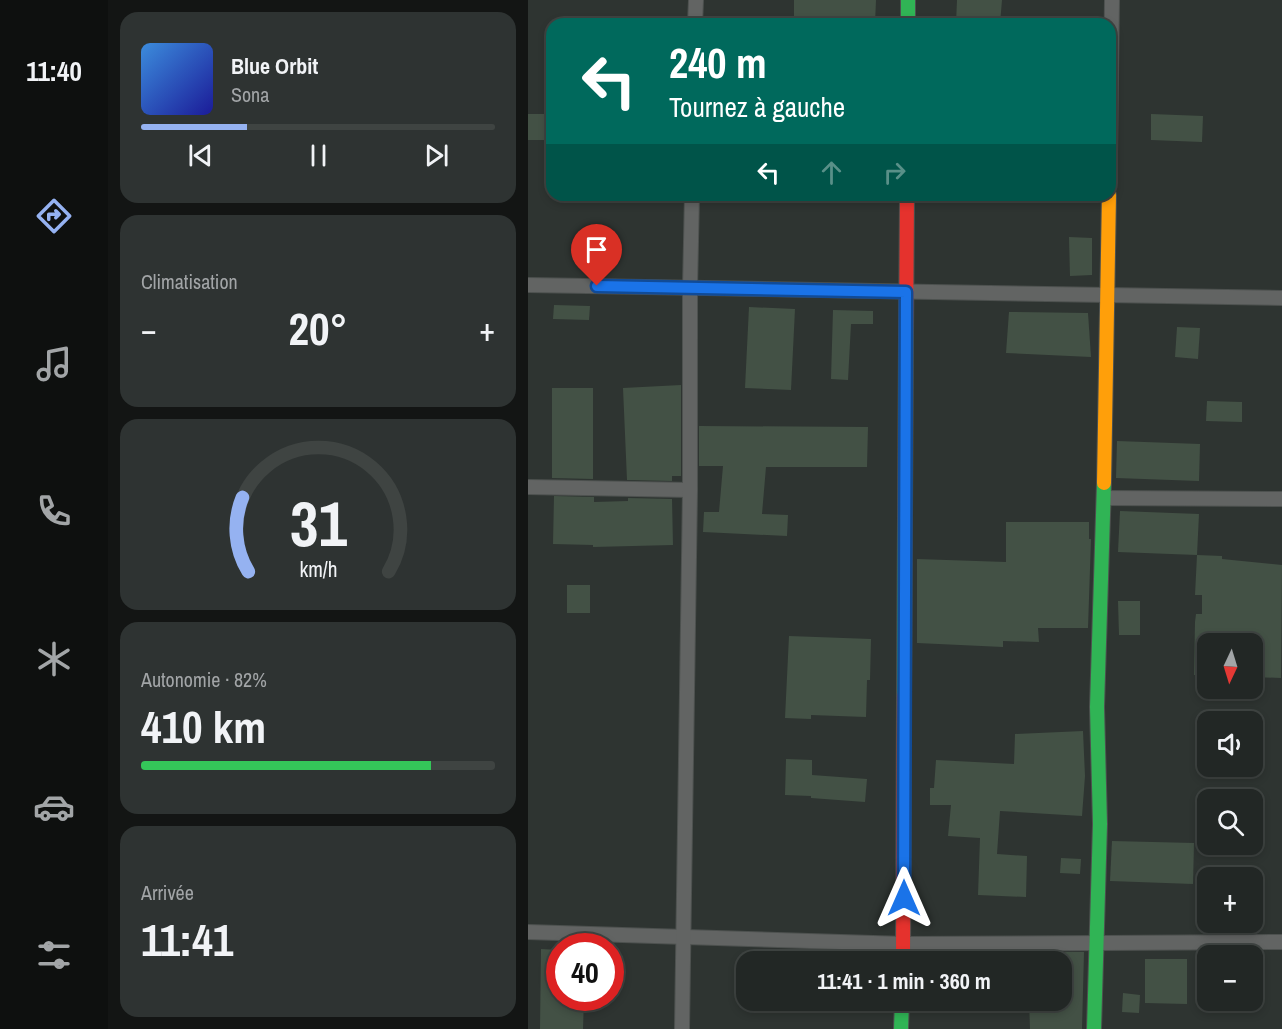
<!DOCTYPE html>
<html lang="fr">
<meta charset="utf-8">
<style>
:root{--surface:#222725;--page:#2e3332;--text:#f1f3f6;--muted:#a2a5a7;--line:#3f4442;--accent:#95b2f1}
body{margin:0;font-family:"Archivo Narrow",sans-serif;background:var(--page);color:var(--text);height:100vh;display:flex;flex-direction:column;font-size:22px;white-space:nowrap}
*{box-sizing:border-box;margin:0}
p{font-size:20px;color:var(--muted)}
.icon{flex:none;width:33px;height:33px;fill:none;stroke:currentColor;stroke-width:2;stroke-linecap:round;stroke-linejoin:round}
.map{position:relative;flex:1;overflow:hidden}
.panel{display:flex;flex-direction:column;gap:12px;padding:12px;background:#131514;width:420px}
.panel>*{flex:none}
.top-card{position:absolute;left:18px;top:18px;width:570px;height:183px;border-radius:18px;box-shadow:0 3px 9px #0003,0 0 0 2px var(--line);background:#00695c;color:#fff;overflow:hidden}
.needle{width:39px;rotate:184deg}
.fabs{position:absolute;left:669px;top:633px;display:grid;gap:12px}
.fabs a{display:grid;place-items:center;width:66px;height:66px;border-radius:12px;background:var(--surface);box-shadow:0 3px 9px #0003,0 0 0 2px var(--line);font-size:30px}
.speed{position:absolute;left:18px;top:933px;display:flex;gap:12px;font-size:30px;font-weight:700;text-align:center}
.speed>*{display:grid;place-content:center;width:78px;height:78px;border-radius:50%;background:var(--surface);box-shadow:0 3px 9px #0003,0 0 0 2px var(--line);line-height:1}
.speed .limit{border:9px solid #d22;background:#fff;color:#111}
.pin{position:absolute;display:grid;place-items:center;width:51px;height:51px;color:#fff;margin:-62px -26px;border-radius:50% 50% 50% 0;rotate:-45deg;box-shadow:0 0 6px #0007}
.pin .icon{rotate:45deg}
.me{position:absolute;width:66px;margin:-33px;rotate:0deg;stroke-linejoin:round;filter:drop-shadow(0 0 4px #0008)}
.turn{display:flex;align-items:center;gap:21px;height:126px;padding:0 24px;font-size:27px}
.turn .icon{width:78px;height:78px;stroke-width:2.5}
.turn b{display:block;font-size:42px;line-height:51px}
.lanes{display:flex;align-items:center;height:57px;padding:0 24px;background:#0003;justify-content:center;gap:30px;direction:ltr}
.lanes .off{opacity:.35}
.big{font-size:45px;font-weight:800;line-height:1.1}
.panel .widget{flex:1;display:flex;flex-direction:column;justify-content:center;gap:9px;min-width:0;padding:0 21px;border-radius:18px;background:var(--page)}
.panel .dial{align-items:center;gap:0}
.dial svg{height:156px;overflow:visible;fill:none;stroke:var(--line);stroke-width:7;stroke-linecap:round;text-anchor:middle}
.dial text{fill:var(--text);stroke:none}
.song{display:flex;align-items:center;gap:18px}
.cover{width:72px;height:72px;border-radius:9px;background:linear-gradient(135deg,hsl(210 70% 55%),hsl(240 70% 35%))}
.played{height:6px;border-radius:3px;background:linear-gradient(90deg,var(--accent) 30%,var(--line) 30%)}
.keys{display:flex;justify-content:space-around;direction:ltr}
.heat{display:flex;justify-content:space-between;align-items:center;font-size:33px;direction:ltr}
.charge{height:9px;border-radius:4px;background:linear-gradient(90deg,#34c759 82%,var(--line) 0)}
.trip{position:absolute;left:208px;top:951px;width:336px;height:60px;border-radius:18px;background:var(--surface);box-shadow:0 3px 9px #0003,0 0 0 2px var(--line);font-weight:800;line-height:60px;text-align:center}
main{display:flex;flex:1;min-height:0}
.tabs{display:flex;flex-direction:column;width:108px;justify-content:space-around;align-items:center;background:#0e100f;color:var(--muted)}
.tabs .icon{width:42px;height:42px}
.tabs .current{color:var(--accent)}
.tabs b{font-size:27px;color:var(--text)}
.map>svg:first-child{display:block}
</style>
<main>
<nav class="tabs">
<b>11:40</b>
<svg class="icon current" aria-label="directions" viewBox="0 0 24 24"><path d="M12 3l9 9-9 9-9-9zM9 14v-3h6M13 9l2 2-2 2"/></svg>
<svg class="icon" aria-label="music" viewBox="0 0 24 24"><path d="M9 18V5l10-2v13"/><circle cx="6" cy="18" r="3"/><circle cx="16" cy="16" r="3"/></svg>
<svg class="icon" aria-label="phone" viewBox="0 0 24 24"><path d="M5 4h4l2 5-3 2q2 4 5 5l2-3 5 2v4C11 20 4 13 5 4z"/></svg>
<svg class="icon" aria-label="climate" viewBox="0 0 24 24"><path d="M12 3v18M4 7l16 10M4 17L20 7"/></svg>
<svg class="icon" aria-label="car" viewBox="0 0 24 24"><path d="M5 17H2v-5l4-1 3-4h7l3 4 3 1v5h-3M9 17h6M6 11h13"/><circle cx="7" cy="17" r="2"/><circle cx="17" cy="17" r="2"/></svg>
<svg class="icon" aria-label="filters" viewBox="0 0 24 24"><path d="M4 7h16M4 17h16"/><circle cx="9" cy="7" r="2"/><circle cx="15" cy="17" r="2"/></svg>
</nav>
<section class="panel">
<div class="widget">
<div class="song"><i class="cover"></i><div><b>Blue Orbit</b><p>Sona</p></div></div>
<div class="played"></div>
<div class="keys"><svg class="icon" aria-label="previous" viewBox="0 0 24 24"><path d="M18 5L8 12l10 7zM5 5v14"/></svg><svg class="icon" aria-label="pause" viewBox="0 0 24 24"><path d="M8 5v14M16 5v14"/></svg><svg class="icon" aria-label="next" viewBox="0 0 24 24"><path d="M6 5l10 7-10 7zM19 5v14"/></svg></div>
</div>
<div class="widget"><p>Climatisation</p>
<div class="heat"><a>−</a><b class="big">20°</b><a>+</a></div>
</div>
<div class="widget dial"><svg viewBox="0 0 100 80">
<path d="M14 69A42 42 0 1 1 86 69"/>
<path d="M14 69A42 42 0 0 1 11 31" stroke="#95b2f1"/>
<text x="50" y="56" font-size="32" font-weight="700">31</text>
<text x="50" y="72" font-size="11">km/h</text>
</svg></div>
<div class="widget"><p>Autonomie · 82%</p><b class="big">410 km</b><div class="charge"></div></div>
<div class="widget"><p>Arrivée</p><b class="big">11:41</b></div>
</section>
<div class="map">
<svg width="754" height="1029" viewBox="0 0 754 1029">
<rect width="100%" height="100%" fill="#2e3431"/>
<!-- building -->
<g fill="#435145">
<path d="M266 0H348L347 24 266 23Z"/>
<path d="M429 0H474L472 24H428Z"/>
<rect x="0" y="114" width="24" height="26"/>
<path d="M623 114 675 116 674 142 623 140Z"/>
<path d="M541 237 564 238V275L542 276Z"/>
<path d="M26 305 62 306 61 320 25 319Z"/>
<path d="M221 307 267 309 263 390 217 388Z"/>
<path d="M305 310 345 311V324H323L320 380 303 379Z"/>
<path d="M481 312 560 313 563 357 478 353Z"/>
<path d="M649 327 672 328 670 359 647 357Z"/>
<path d="M153 385V476H144V481L99 480 95 388Z"/>
<path d="M24 388H65V479L24 478Z"/>
<path d="M679 401 714 402V422L678 421Z"/>
<path d="M171 426 340 427 339 467H238L234 514 260 515 259 536 175 532 176 512H191L195 466H171Z"/>
<path d="M589 441 672 444 671 481 588 478Z"/>
<path d="M26 496 66 497V502L100 501V498L144 499 145 545 65 547V545L25 544Z"/>
<path d="M592 511 671 514 669 555 590 552Z"/>
<path d="M478 522H561V539H563L560 628H510L511 642 475 641V647L389 643V559L478 562Z"/>
<path d="M669 555 694 556V559L754 565 753 678 724 677V644H680V676L666 675 667 622 668 614H674V595H667Z"/>
<rect x="39" y="585" width="23" height="28"/>
<path d="M590 601H612V635H591Z"/>
<path d="M261 636 343 639 342 680H339L338 717 283 715V719L257 718Z"/>
<path d="M555 731 557 776 554 816 472 811 469 854 499 856 498 897 450 895 452 838 420 836 423 805H402V788H406L408 760 486 764 487 734Z"/>
<path d="M258 759 284 760V775L339 779 337 802 283 798V796L257 795Z"/>
<path d="M584 841 666 843 665 884 582 881Z"/>
<path d="M533 858 553 859 552 874 532 873Z"/>
<path d="M13 949 32 950V998H56L55 1029H12Z"/>
<path d="M534 952H556L554 1029H502L501 1000H534Z"/>
<path d="M617 959H659V1004L617 1003Z"/>
<path d="M595 993 612 995 611 1013 594 1012Z"/>
</g>
<g fill="none" stroke-linecap="round" stroke-linejoin="round">
<!-- street casing -->
<g stroke="#4d514f" stroke-width="16">
<g id="street">
<path d="M167 24 168 0"/>
<path d="M582 154 584 0"/>
<path d="M0 285 754 298"/>
<path d="M0 487 162 490"/>
<path d="M576 498 754 499"/>
<path d="M0 932 376 944 754 942"/>
<path d="M154 1029 162 490V288L164 195"/>
</g>
</g>
<!-- fast casing -->
<g stroke="#4d514f" stroke-width="16">
<g id="fast">
<path d="M380 0V24"/>
<path d="M376 696 378 337"/>
<path d="M373 1029 374 1000"/>
<path d="M566 1029 572 824 569 707 576 483"/>
</g>
</g>
<!-- slow casing -->
<g stroke="#4d514f" stroke-width="16">
<path id="slow" d="M576 483 581 195"/>
</g>
<!-- jam casing -->
<g stroke="#4d514f" stroke-width="16">
<g id="jam">
<path d="M378 337 379 195"/>
<path d="M375 962 376 696"/>
</g>
</g>
<!-- street -->
<use href="#street" stroke="#626463" stroke-width="14"/>
<!-- fast -->
<use href="#fast" stroke="#30b455" stroke-width="14"/>
<!-- slow -->
<use href="#slow" stroke="#ff9f0a" stroke-width="14"/>
<!-- jam -->
<use href="#jam" stroke="#e5322d" stroke-width="14"/>
</g>
<g fill="none" stroke-linecap="round" stroke-linejoin="round">
<!-- route casing -->
<g stroke="#114b97" stroke-width="15">
<path id="route" d="M69 286 378 292 376 898"/>
</g>
<!-- route -->
<use href="#route" stroke="#1a73e8" stroke-width="10"/>
</g>
</svg>
<div class="fabs">
<a><svg class="needle" viewBox="-14 -14 28 28"><path d="M0-13l5 13h-10z" fill="#e53935"/><path d="M0 13l5-13h-10z" fill="#a2a5a7"/></svg></a>
<a><svg class="icon" aria-label="sound" viewBox="0 0 24 24"><path d="M4 9h4l5-4v14l-5-4H4zM17 9q2 3 0 6"/></svg></a>
<a><svg class="icon" aria-label="search" viewBox="0 0 24 24"><circle cx="10" cy="10" r="6"/><path d="M15 15l6 6"/></svg></a>
<a>+</a>
<a>−</a>
</div>
<div class="speed"><div class="limit">40</div></div>
<div class="pin" style="left:69px;top:286px;background:#d93025"><svg class="icon" aria-label="arrive" viewBox="0 0 24 24"><path d="M6 21V4h12l-3 4 3 4H6"/></svg></div>
<svg class="me" style="left:376px;top:898px" viewBox="-20 -20 40 40"><path d="M0-17L14 15 0 8-14 15z" fill="#1a73e8" stroke="#fff" stroke-width="4"/></svg>
<div class="trip">11:41 · 1 min · 360 m</div>
<div class="top-card">
<div class="turn"><svg class="icon" aria-label="left" viewBox="0 0 24 24"><path d="M17 20v-9H6M10 6l-5 5 5 5"/></svg><div><b>240 m</b>Tournez à gauche</div></div>
<div class="lanes"><svg class="icon" aria-label="left" viewBox="0 0 24 24"><path d="M17 20v-9H6M10 6l-5 5 5 5"/></svg><svg class="icon off" aria-label="ahead" viewBox="0 0 24 24"><path d="M12 20V5M6 11l6-6 6 6"/></svg><svg class="icon off" aria-label="right" viewBox="0 0 24 24"><path d="M7 20v-9h11M14 6l5 5-5 5"/></svg></div>
</div>
</div>
</main>
